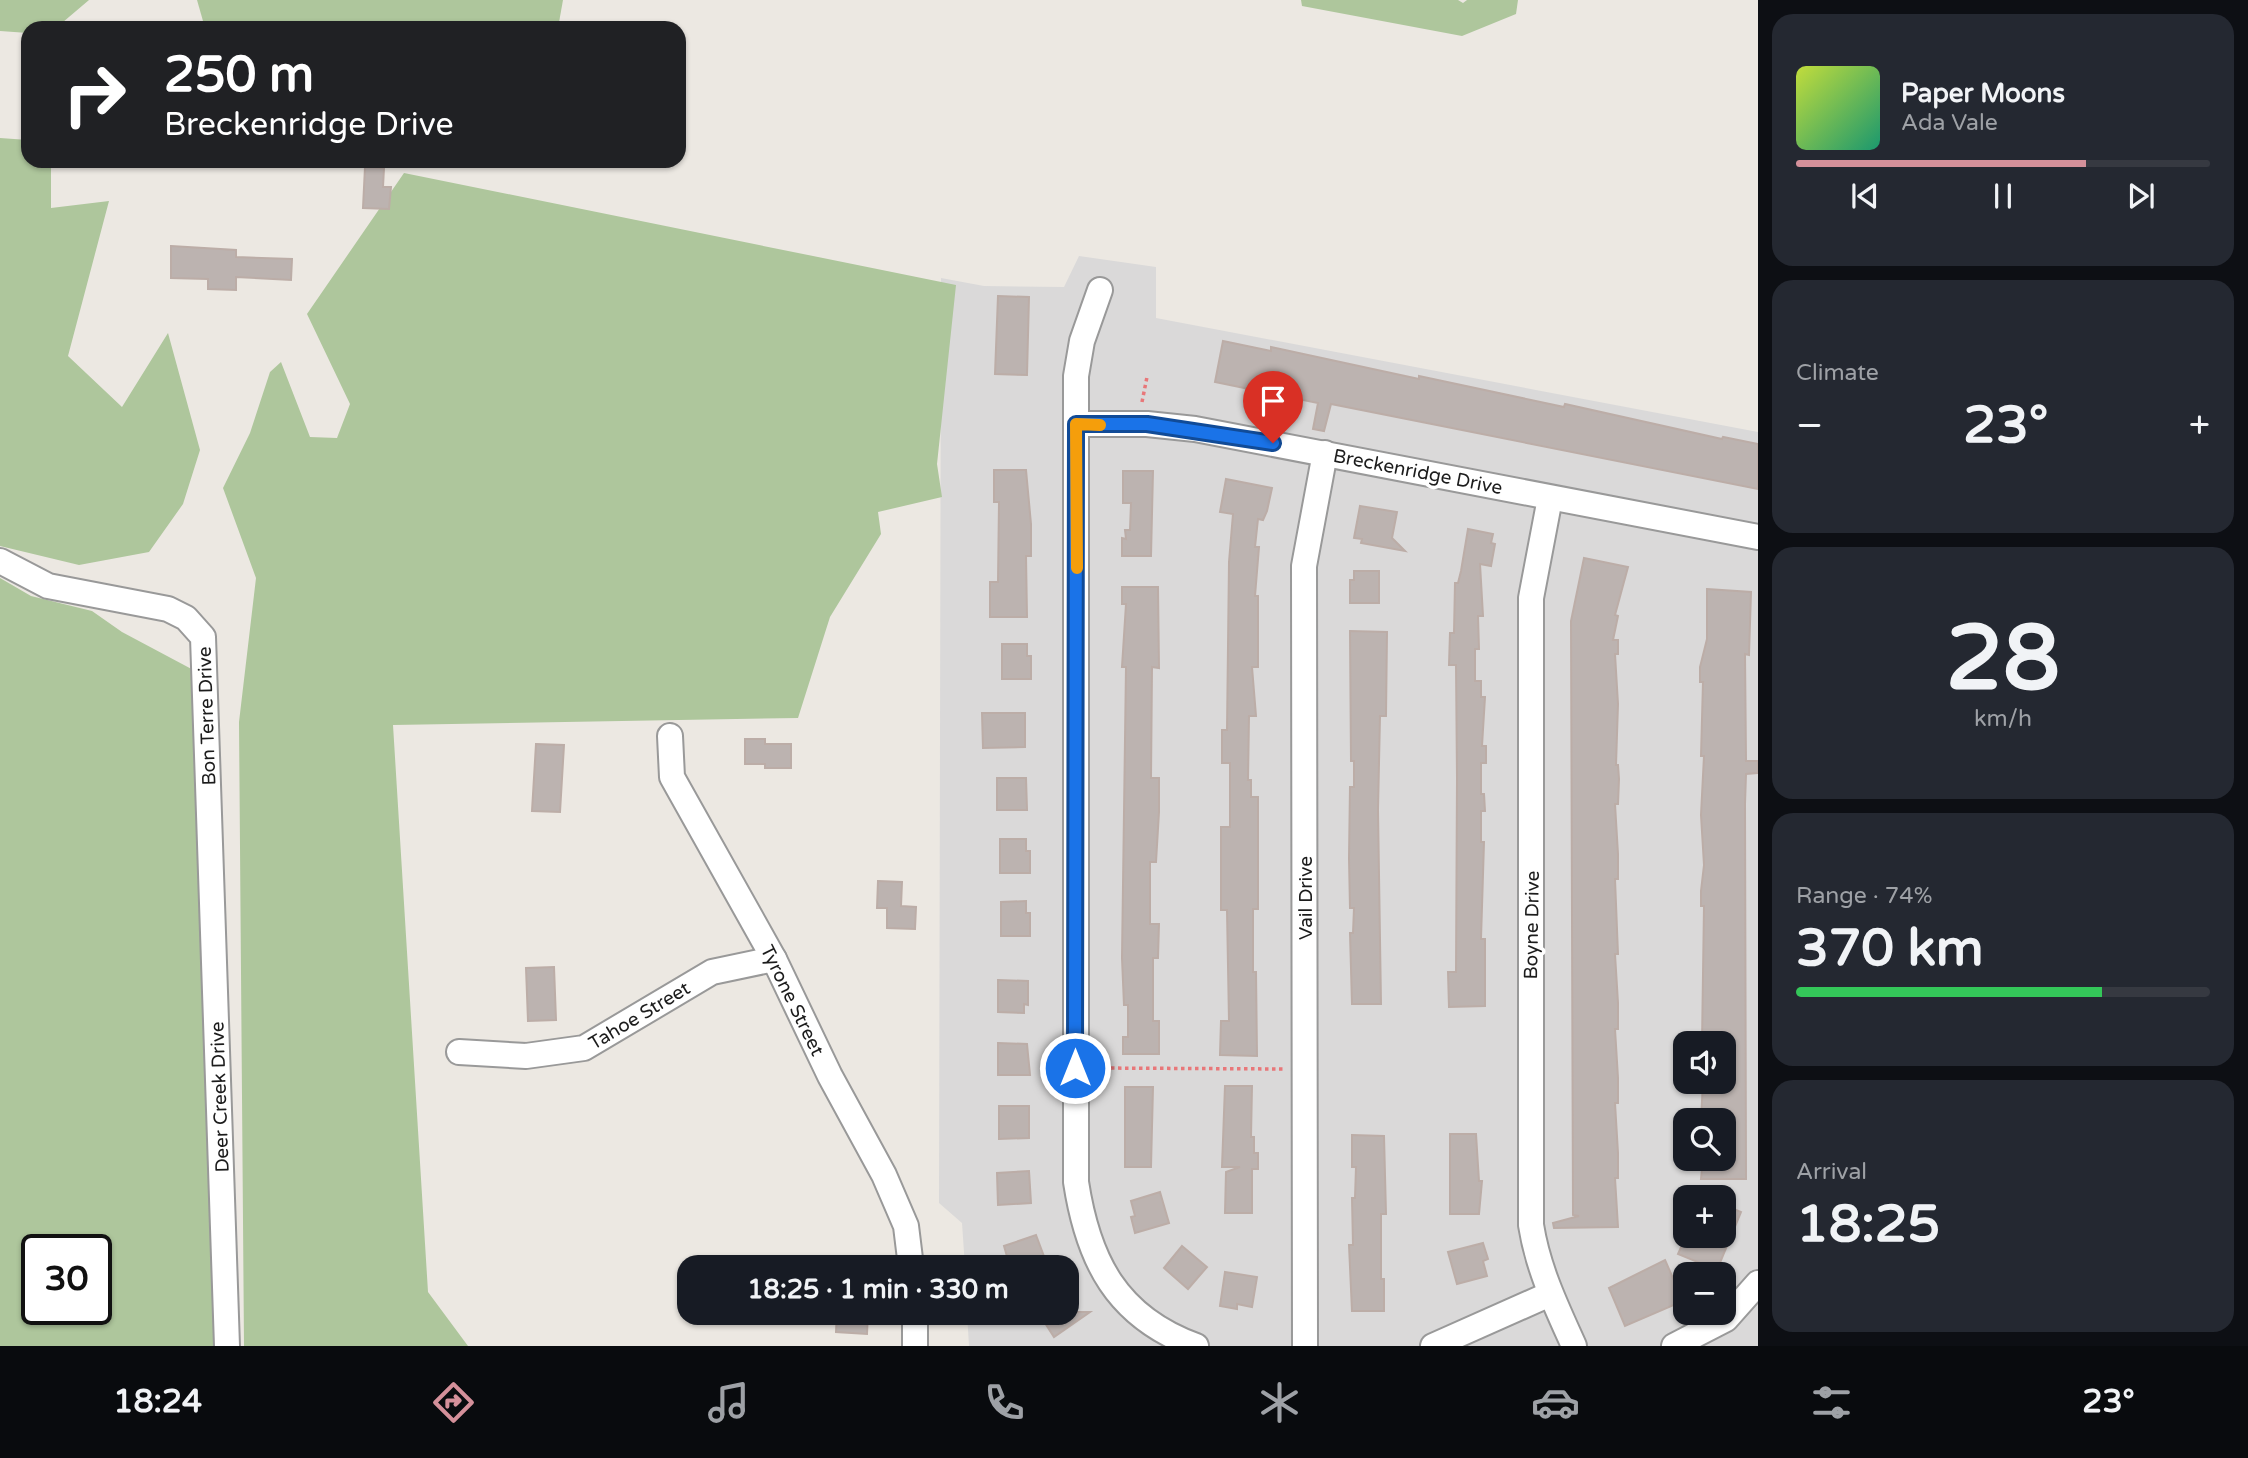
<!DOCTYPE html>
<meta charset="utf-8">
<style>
:root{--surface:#171b24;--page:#242831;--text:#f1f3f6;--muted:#9ea1a6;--line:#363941;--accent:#d4909a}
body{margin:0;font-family:"Varela Round",sans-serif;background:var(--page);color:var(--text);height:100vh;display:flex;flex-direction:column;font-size:26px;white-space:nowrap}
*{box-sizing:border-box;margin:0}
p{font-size:23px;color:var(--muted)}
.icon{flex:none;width:38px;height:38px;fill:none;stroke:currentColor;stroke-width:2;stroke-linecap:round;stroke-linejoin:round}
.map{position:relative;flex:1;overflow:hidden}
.details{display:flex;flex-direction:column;gap:14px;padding:14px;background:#0d0f14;width:490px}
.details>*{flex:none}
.hud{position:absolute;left:21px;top:21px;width:665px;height:147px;border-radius:21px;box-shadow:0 2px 5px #0004;background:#202124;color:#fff;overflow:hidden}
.tools{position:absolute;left:1673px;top:1031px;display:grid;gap:14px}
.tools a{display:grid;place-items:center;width:63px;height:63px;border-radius:14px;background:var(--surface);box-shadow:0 2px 5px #0004;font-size:35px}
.speed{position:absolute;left:21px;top:1234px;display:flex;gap:14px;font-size:35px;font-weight:700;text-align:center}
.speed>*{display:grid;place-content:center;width:91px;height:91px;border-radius:50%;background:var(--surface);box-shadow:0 2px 5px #0004;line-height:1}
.speed .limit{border:4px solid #111;border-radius:10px;background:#fff;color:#111}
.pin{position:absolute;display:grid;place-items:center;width:60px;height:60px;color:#fff;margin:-72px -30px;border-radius:50% 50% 50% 0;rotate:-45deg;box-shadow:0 0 7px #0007}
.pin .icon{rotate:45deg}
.me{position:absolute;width:77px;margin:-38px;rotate:0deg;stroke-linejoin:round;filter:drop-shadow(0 0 5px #0008)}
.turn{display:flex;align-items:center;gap:24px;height:147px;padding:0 28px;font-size:32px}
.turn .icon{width:91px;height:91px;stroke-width:2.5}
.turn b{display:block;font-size:49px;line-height:60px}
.big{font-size:52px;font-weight:700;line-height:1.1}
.details .card{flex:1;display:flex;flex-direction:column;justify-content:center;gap:10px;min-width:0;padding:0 24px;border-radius:21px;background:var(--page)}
.details .dial{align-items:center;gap:0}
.dial b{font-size:91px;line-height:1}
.song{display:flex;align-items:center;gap:21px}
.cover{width:84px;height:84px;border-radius:10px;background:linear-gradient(135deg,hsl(70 70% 55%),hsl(160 70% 35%))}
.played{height:7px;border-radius:4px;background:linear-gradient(90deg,var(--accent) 70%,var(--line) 70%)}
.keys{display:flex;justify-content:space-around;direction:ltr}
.heat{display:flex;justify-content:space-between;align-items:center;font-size:38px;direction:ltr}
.charge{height:10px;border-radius:5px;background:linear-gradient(90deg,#34c759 74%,var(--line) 0)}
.trip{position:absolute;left:677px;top:1255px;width:402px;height:70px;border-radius:21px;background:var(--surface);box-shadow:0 2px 5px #0004;font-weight:700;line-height:70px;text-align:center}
.menu{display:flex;height:112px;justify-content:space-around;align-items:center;background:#090b0e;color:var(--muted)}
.menu .icon{width:49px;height:49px}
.menu .selected{color:var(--accent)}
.menu b{font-size:32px;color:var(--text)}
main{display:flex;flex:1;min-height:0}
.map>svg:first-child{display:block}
</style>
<main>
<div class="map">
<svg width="1758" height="1346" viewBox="0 0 1758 1346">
<rect width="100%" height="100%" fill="#ece8e2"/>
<!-- residential -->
<path fill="#dad9d9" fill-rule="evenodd" d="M1079 256 1156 267V318L1758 432V1346H969L967 1313 1068 1312V1267H965L962 1223 939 1203 941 278 984 286 1064 287ZM1685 1043H1724V1082H1685ZM1685 1120H1724V1158H1685ZM1685 1197H1724V1236H1685ZM1685 1274H1724V1312H1685Z"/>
<!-- forest -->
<g fill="#aec69c" fill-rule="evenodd">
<path d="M0 0H89L56 28H28V33L0 31Z"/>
<path d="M197 0H563L558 28H205Z"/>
<path d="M1301 0H1458L1463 3 1467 0H1518L1516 14 1462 36 1302 6Z"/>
<path d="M0 138 28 140V161H51V208L109 201 68 356 122 407 168 333 200 450 183 504 149 552 79 565 0 546Z"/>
<path d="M404 173 956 285 937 464 942 497 878 512 881 534 830 617 798 718 393 725 428 1292 468 1346H244L239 722 256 578 223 488 250 433 270 372 281 362 310 437 337 438 350 404 307 314Z"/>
<path d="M0 578 31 596 92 611 122 632 199 673 215 1346H0ZM37 1250H96V1309H37Z"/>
</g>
<!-- building -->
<g fill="#bcb3b0" stroke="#bcada7" stroke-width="2">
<path d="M365 167 384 168 383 187H391L389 209 363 208Z"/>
<path d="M171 246 236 250V257L292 259 291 280 236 277V290L208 289V279L171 278Z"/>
<path d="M998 296 1029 297 1027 375 995 374Z"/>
<path d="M1223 341 1271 351V347L1419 379V376L1564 407 1565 404 1722 439 1723 437 1758 444V489L1331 404 1324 431 1313 429 1318 403 1215 382Z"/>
<path d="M994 470H1026L1031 524V556H1026L1027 617H990V582H998L999 502H994Z"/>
<path d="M1123 471H1153L1151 556H1122V538L1126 539 1125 530H1130L1131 503H1123Z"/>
<path d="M1226 479 1272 488 1267 511 1263 520 1258 519 1255 547H1259L1255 596H1258V667H1252L1256 716H1249L1248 780H1251V797H1258V909H1253V972H1256L1257 1056 1220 1055 1221 1021H1229L1227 910H1221V827H1230V763H1222V730H1227L1229 562 1233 514 1220 512Z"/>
<path d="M1360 506 1397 512 1392 538 1405 551 1361 543 1362 539 1354 538Z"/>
<path d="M1468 529 1493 534 1491 543 1495 544 1491 566 1480 564 1483 616H1478L1479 649H1475V681H1481V697H1485L1482 746H1486V763H1481V794H1484L1485 811H1481V842H1484L1481 939H1485V1006L1449 1007 1448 972H1456L1457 778 1456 665H1449L1450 633H1454L1455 583H1458L1461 571Z"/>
<path d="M1584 558 1628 567 1615 615 1618 616 1613 640H1618V654H1615L1618 704 1616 765H1618L1619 779 1618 804H1615L1618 854V879H1615L1618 954H1615L1618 1003V1029H1615L1618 1078V1103H1615L1618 1153V1178H1615L1618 1227 1554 1228 1553 1223 1579 1216 1573 1215 1571 621Z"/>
<path d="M1354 571H1379V603H1350V580H1354Z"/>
<path d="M1122 587H1158L1159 668 1152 667 1151 778H1159V812L1156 862H1150V924H1159L1158 958H1153V1021H1159V1054H1123V1037H1128V1005H1124L1122 958 1126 667H1122L1126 604H1122Z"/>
<path d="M1707 589 1751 592 1749 655 1745 654 1746 761H1758V773L1746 774 1745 804 1746 1179H1701L1703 1158H1724V1120H1701L1703 1082H1724V1043H1702L1704 906H1701V891L1704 865 1701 815 1704 756H1701L1703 682H1700V667L1707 639Z"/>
<path d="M1350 631 1387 632 1386 716H1380L1378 810 1381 1004H1352L1350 933H1353L1354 908H1350L1349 858 1350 787H1354V761H1351Z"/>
<path d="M1002 644H1027V656H1031V679H1002Z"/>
<path d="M982 713H1025V747L983 748Z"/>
<path d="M745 739H765V744H791V768H765V764H745Z"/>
<path d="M536 744 564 745 560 812 532 811Z"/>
<path d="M997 778H1026L1027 810H997Z"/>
<path d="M1000 839H1026V851H1030V873H1000Z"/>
<path d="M878 881 902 882 901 906 916 907 915 929 887 928V908H877Z"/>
<path d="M1026 901V913H1030V936H1001V902Z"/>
<path d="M554 967 556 1020 528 1021 526 968Z"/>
<path d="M998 980 1028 981V1005L1024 1004V1013L998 1012Z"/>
<path d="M998 1043 1027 1044 1030 1075H998Z"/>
<path d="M1225 1086H1252L1251 1137H1254V1153H1258V1169H1252V1213H1225L1226 1172 1240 1167H1222Z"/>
<path d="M1125 1087H1153L1151 1167H1125Z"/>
<path d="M999 1106H1029V1138L999 1139Z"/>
<path d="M1450 1134H1476L1479 1181H1482L1479 1214H1450Z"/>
<path d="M1352 1135 1384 1136 1386 1214H1381V1279H1384V1311H1352L1349 1245H1353L1352 1198H1355L1356 1167H1352Z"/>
<path d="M1029 1171 1031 1203 998 1205 997 1173Z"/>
<path d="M1160 1192 1169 1223 1135 1233 1131 1217 1135 1216 1131 1201Z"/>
<path d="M1724 1205 1741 1212 1717 1270 1678 1254 1686 1236H1724Z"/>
<path d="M1036 1235 1048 1267H1010L1004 1246Z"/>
<path d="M1483 1243 1488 1259 1483 1261 1487 1276 1457 1284 1448 1252Z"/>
<path d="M1182 1246 1207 1267 1188 1289 1164 1268Z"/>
<path d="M1665 1260 1683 1301 1625 1326 1609 1288Z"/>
<path d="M1225 1272 1257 1277 1252 1307 1237 1304V1309L1220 1306Z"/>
<path d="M837 1312H868L867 1334 836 1332Z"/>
<path d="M1038 1312H1090L1054 1337Z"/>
</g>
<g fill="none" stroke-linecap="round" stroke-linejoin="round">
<!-- minor casing -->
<g stroke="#999" stroke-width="28">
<g id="minor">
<path d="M1100 290 1082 341 1076 376V1182C1088 1260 1116 1317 1196 1346"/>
<path d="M1076 424H1147L1195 429 1758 537"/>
<path d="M1550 498 1531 598V1225C1538 1269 1556 1306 1574 1346"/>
<path d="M0 561 48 586 168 609 186 618 203 637 227 1346"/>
<path d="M670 736 672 777 774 959 830 1076 884 1175 906 1226 911 1267"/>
<path d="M459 1052 526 1056 584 1048 712 972 774 959"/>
<path d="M915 1312V1346"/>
<path d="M1305 1346 1304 566 1325 453"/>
<path d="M1433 1346 1550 1294"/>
<path d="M1674 1346 1726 1319 1758 1283"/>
</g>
</g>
<!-- path -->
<g stroke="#e87779" stroke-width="3.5" stroke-dasharray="3.5 3.5" stroke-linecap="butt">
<path d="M1142 402 1147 377"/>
<path d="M1097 1068 1285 1069"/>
</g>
<!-- minor -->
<use href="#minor" stroke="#fff" stroke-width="24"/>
</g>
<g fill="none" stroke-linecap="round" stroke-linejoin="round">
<!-- route casing -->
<g stroke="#114b97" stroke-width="18">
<path id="route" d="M1075 1068 1076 424H1147L1273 443"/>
</g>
<!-- route -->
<use href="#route" stroke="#1a73e8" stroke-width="12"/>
<!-- slow -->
<path stroke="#f59e0b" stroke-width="12" d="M1077 568 1076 424 1100 425"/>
</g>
<g text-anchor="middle" stroke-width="7" stroke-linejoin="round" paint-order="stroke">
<!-- street labels -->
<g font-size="19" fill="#1c1c1c" stroke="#fff">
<text transform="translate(1418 471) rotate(11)" y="7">Breckenridge Drive</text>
<text transform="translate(206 716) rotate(-92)" y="7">Bon Terre Drive</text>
<text transform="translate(1305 898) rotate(-90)" y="7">Vail Drive</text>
<text transform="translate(1531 925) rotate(-89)" y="7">Boyne Drive</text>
<text transform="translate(793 1000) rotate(64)" y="7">Tyrone Street</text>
<text transform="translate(639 1015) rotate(-31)" y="7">Tahoe Street</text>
<text transform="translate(219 1097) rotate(-92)" y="7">Deer Creek Drive</text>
</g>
</g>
</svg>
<div class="tools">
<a><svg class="icon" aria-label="sound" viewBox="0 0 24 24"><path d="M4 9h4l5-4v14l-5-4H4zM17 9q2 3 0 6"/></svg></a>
<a><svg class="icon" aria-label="search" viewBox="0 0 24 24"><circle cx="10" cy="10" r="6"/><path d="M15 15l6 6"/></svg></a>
<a>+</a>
<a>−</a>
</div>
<div class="speed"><div class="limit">30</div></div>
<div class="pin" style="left:1273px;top:443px;background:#d93025"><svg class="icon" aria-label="arrive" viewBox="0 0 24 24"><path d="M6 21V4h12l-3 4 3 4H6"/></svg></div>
<svg class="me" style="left:1075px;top:1068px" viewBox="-20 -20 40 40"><circle r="17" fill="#1a73e8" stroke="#fff" stroke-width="3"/><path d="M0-11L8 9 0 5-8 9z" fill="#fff"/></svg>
<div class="trip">18:25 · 1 min · 330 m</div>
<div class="hud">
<div class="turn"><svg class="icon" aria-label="right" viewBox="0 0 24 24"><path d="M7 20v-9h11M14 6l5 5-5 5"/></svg><div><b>250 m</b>Breckenridge Drive</div></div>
</div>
</div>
<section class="details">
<div class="card">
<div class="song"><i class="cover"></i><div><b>Paper Moons</b><p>Ada Vale</p></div></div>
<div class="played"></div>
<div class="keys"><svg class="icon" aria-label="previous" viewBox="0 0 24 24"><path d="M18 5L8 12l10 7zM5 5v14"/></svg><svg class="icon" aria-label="pause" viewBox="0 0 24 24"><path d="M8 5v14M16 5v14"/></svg><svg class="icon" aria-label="next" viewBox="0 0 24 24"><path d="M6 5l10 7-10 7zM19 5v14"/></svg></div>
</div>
<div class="card"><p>Climate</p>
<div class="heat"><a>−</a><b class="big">23°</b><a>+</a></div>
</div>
<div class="card dial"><b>28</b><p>km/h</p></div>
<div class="card"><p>Range · 74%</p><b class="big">370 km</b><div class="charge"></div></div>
<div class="card"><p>Arrival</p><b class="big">18:25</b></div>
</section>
</main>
<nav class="menu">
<b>18:24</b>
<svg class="icon selected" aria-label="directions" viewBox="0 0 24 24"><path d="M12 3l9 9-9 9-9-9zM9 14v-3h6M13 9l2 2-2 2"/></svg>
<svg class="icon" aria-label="music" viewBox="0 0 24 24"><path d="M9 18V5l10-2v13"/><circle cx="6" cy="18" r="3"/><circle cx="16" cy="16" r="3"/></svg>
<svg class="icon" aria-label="phone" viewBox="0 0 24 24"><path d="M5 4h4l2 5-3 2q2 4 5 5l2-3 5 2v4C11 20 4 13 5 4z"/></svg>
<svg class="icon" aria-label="climate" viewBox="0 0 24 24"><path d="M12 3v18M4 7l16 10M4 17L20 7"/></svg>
<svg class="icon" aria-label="car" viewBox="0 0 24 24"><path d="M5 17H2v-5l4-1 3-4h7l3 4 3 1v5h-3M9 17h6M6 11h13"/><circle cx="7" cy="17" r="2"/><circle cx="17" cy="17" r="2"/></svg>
<svg class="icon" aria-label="filters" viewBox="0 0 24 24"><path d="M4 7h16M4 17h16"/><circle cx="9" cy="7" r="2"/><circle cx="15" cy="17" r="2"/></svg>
<b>23°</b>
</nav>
